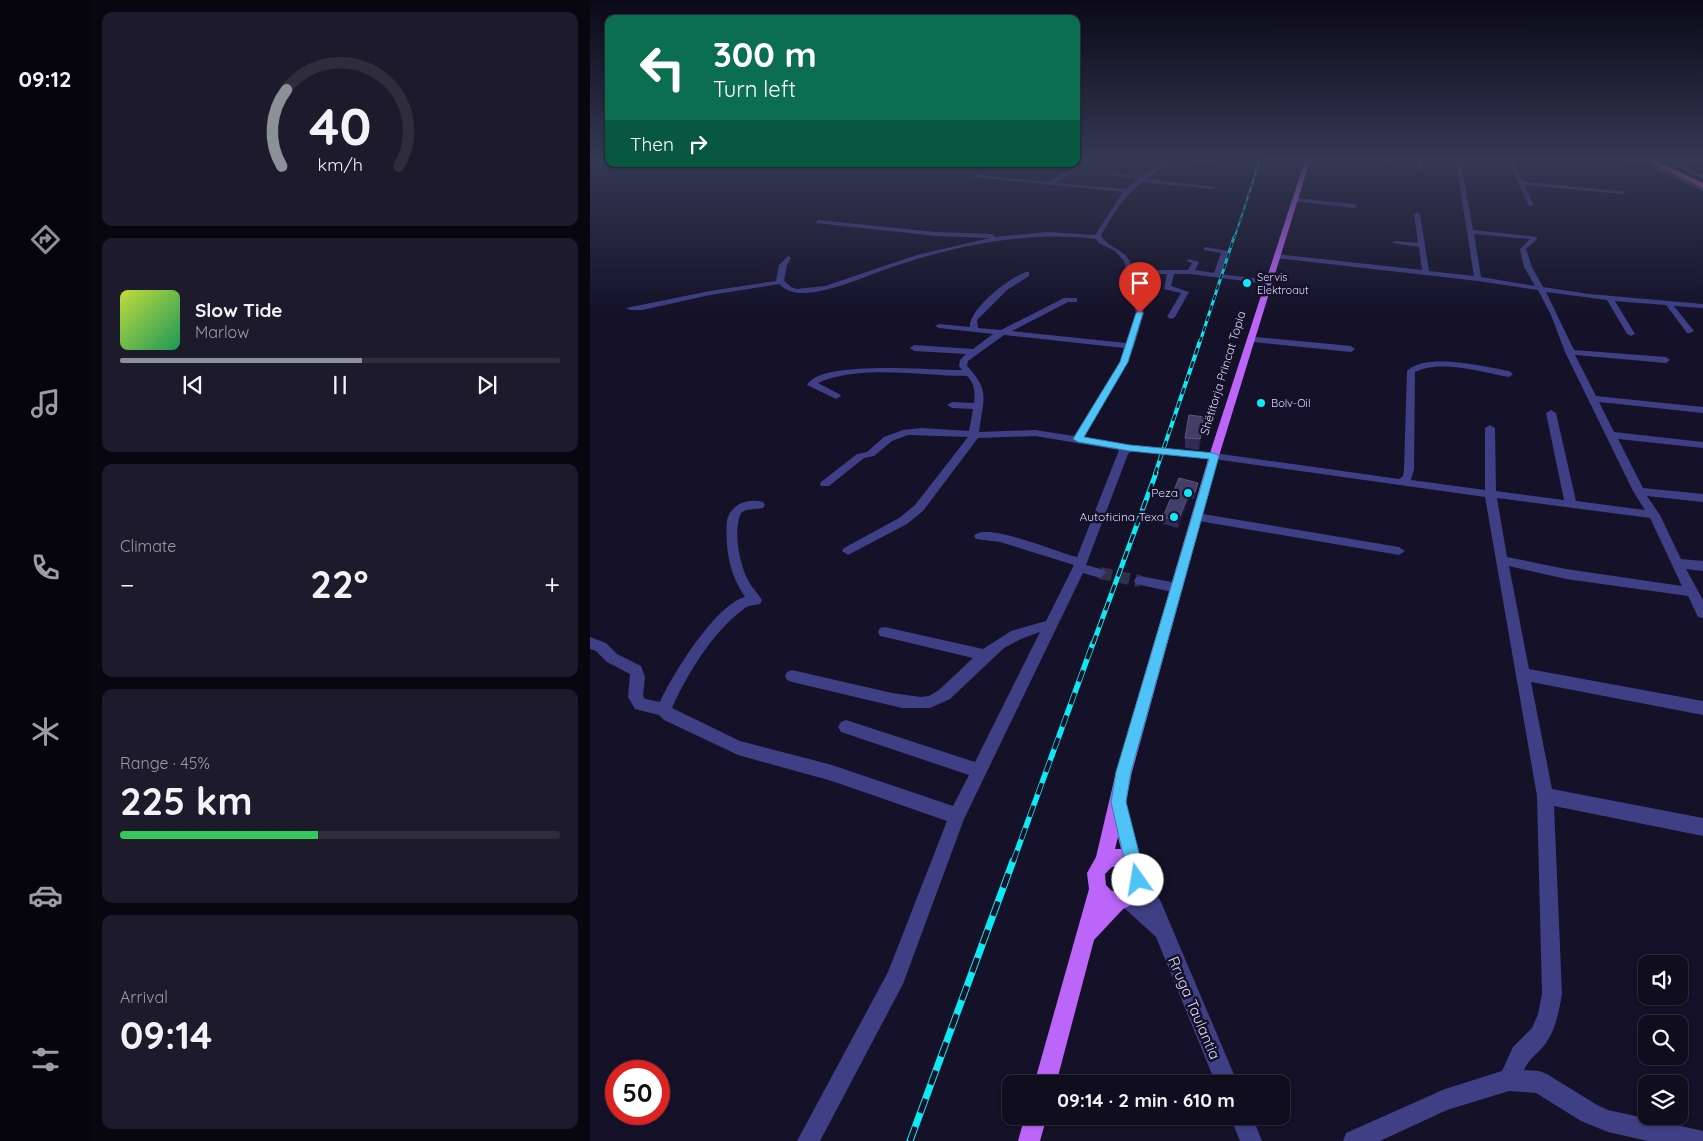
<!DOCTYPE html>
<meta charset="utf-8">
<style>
:root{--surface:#0f0d1e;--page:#1d1b2b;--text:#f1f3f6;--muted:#9b9ca4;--line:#2f2d3c;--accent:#8c9099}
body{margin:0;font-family:Quicksand,sans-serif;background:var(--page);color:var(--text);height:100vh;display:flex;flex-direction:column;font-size:19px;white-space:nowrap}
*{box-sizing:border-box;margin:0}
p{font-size:16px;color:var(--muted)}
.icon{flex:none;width:28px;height:28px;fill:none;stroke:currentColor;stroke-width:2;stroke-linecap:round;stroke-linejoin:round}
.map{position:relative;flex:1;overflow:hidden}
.sheet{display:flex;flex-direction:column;gap:12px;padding:12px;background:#080710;width:500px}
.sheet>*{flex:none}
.banner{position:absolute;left:15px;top:15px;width:475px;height:152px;border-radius:10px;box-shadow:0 1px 4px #0004,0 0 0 1px var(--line);background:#0b6e4f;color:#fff;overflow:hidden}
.controls{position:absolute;left:1048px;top:955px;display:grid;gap:10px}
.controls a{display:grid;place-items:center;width:50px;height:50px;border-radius:10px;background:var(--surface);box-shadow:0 1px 4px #0004,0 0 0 1px var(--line);font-size:25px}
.speed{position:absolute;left:15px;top:1060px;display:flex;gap:10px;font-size:25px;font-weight:700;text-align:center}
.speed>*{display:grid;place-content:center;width:65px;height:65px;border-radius:50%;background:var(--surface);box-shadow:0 1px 4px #0004,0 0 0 1px var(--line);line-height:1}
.speed .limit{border:8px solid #d22;background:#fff;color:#111}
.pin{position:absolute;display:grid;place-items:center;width:42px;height:42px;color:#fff;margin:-51px -21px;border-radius:50% 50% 50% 0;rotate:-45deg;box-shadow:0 0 5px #0007}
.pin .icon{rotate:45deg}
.me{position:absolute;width:55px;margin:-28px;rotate:347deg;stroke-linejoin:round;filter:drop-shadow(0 0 4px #0008)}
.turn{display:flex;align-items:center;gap:18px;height:105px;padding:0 25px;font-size:22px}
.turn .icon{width:65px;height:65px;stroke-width:2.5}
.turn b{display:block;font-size:35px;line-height:42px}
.then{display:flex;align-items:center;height:48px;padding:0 25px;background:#0003;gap:10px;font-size:19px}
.big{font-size:38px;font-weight:800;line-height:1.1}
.sheet .card{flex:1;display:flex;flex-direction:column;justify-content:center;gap:8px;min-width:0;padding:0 18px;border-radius:10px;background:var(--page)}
.sheet .dial{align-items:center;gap:0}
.dial svg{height:130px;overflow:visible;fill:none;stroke:var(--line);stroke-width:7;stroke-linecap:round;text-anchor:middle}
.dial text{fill:var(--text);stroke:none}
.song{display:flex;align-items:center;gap:15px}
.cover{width:60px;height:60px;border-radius:8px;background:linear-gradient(135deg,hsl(70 70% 55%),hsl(150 70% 35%))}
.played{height:5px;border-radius:2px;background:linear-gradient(90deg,var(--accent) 55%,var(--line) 55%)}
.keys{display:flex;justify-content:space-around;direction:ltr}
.heat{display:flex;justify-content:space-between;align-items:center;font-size:28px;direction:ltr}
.charge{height:8px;border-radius:4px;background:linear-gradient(90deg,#34c759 45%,var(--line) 0)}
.trip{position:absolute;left:412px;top:1075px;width:288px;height:50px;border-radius:10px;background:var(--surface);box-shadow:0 1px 4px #0004,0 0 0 1px var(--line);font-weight:800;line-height:50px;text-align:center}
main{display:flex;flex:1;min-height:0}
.tab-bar{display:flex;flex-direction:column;width:90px;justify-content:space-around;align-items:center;background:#06050c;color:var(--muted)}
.tab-bar .icon{width:35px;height:35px}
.tab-bar .on{color:var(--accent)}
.tab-bar b{font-size:22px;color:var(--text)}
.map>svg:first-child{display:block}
</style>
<main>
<nav class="tab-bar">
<b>09:12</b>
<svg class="icon on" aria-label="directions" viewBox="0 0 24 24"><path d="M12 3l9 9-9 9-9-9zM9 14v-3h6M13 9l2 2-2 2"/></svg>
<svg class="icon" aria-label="music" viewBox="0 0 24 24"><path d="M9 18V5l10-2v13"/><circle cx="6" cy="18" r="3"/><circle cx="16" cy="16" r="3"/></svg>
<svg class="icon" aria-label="phone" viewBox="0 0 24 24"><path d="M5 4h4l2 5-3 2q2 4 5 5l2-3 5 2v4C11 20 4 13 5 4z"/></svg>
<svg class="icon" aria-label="climate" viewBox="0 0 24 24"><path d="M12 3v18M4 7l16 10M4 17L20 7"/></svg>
<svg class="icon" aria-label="car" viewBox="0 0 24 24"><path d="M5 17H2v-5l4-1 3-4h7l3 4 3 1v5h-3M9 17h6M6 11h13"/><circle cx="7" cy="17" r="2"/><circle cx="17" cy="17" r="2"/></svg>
<svg class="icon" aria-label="filters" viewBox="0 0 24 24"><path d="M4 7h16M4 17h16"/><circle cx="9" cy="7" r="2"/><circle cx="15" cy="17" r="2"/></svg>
</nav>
<section class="sheet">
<div class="card dial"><svg viewBox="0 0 100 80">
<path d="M14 69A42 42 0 1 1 86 69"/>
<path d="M14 69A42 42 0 0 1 17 22" stroke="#8c9099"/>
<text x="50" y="56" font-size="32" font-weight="700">40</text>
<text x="50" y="72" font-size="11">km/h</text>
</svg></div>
<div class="card">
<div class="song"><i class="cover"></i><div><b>Slow Tide</b><p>Marlow</p></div></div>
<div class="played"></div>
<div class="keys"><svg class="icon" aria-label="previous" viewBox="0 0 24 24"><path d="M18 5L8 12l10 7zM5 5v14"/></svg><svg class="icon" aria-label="pause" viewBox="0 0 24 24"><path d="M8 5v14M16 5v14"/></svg><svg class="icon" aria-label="next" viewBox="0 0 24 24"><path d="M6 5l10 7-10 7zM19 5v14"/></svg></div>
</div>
<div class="card"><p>Climate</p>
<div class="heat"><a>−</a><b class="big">22°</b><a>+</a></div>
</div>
<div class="card"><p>Range · 45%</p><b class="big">225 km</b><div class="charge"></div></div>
<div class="card"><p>Arrival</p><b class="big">09:14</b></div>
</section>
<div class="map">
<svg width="1113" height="1141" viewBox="0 0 1113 1141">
<rect width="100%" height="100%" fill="#141128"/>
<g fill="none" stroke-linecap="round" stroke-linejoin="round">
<!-- minor-tunnel -->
<path stroke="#322f48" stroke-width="12" stroke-dasharray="12 6" stroke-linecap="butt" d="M510 573 550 581"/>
<!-- minor -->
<g fill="#3e3f85" fill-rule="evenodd">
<path d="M520 157H525L522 161Z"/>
<path d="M553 157 577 159 585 157 557 179 625 187 622 189 553 182C533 196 523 215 511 235 518 250 537 246 543 270H598L602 263 596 261 599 259 609 262 605 270 624 273 631 253 614 250V248L616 247 638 251 630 274 678 280 682 282 678 284 600 274H584L581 286 599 292 585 317 581 319 577 317 591 293 574 289 577 274H544L554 313 544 346 538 362 494 438 530 444 624 453 809 479 813 476 814 469 817 371C837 352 894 367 919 371L923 374 919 377C891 372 852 359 825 372L824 469 821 480 895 490V428L900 425 905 428 906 491 974 500 956 413 961 410 966 413 986 501 1055 510 1043 491 975 352 961 315 948 290 888 281 686 258 683 256 686 254 832 270 829 247 802 243 805 241 828 243 824 214 827 212 830 214 839 271 884 276 865 157H870L883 230 947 237V239L936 249 942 267 953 287 999 294 1113 304V308L1084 306 1104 331 1100 333H1097L1076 305 1025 301 1045 334 1041 336 1037 334 1017 300 956 292 984 350 1076 357 1080 360 1076 363 985 355 1006 396 1113 407V413L1009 402 1024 432 1113 442V448L1028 439 1053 488 1113 494V502L1057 496 1070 515 1091 559 1113 561V571L1096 569 1113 600V618L1108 617 1098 596 976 579 919 566 939 669 1113 701V715L941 682 962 789 1113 818V836L964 806 972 994C969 1010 966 1029 956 1043 949 1053 939 1058 934 1070L949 1071 957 1074 1007 1105 1018 1110 1109 1130 1113 1131V1141H1058L1018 1132 991 1121 946 1093 919 1091 857 1110 790 1141H753L756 1133 855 1089 912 1071 923 1047 942 1028 948 1014 952 994 947 796 895 497 624 459 542 451 538 454 496 565 514 570 516 573 510 578 493 573 374 819 313 984 230 1141H207L298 972 357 821 242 781 148 755 74 720 69 715 45 709 38 697 40 674 17 662 6 651 0 649V637L16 643 27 654 51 666 55 677 53 696 55 699 70 702C82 675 126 604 155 597 139 574 135 548 137 520 141 504 158 498 173 502L175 505 173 508 156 510 151 513C143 530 149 563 158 580 161 587 168 593 172 600L170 604C165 605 159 605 155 608 124 630 97 674 82 708L150 741 242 765 363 806 379 775 251 732 248 727 251 722 256 720 385 762 450 632 431 639 414 648 360 699 340 708H312L202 682 197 680 195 676 197 672 202 670 302 693 331 697 339 696 349 690 383 658 295 637 290 636 288 632 290 628 295 627 393 649 421 631 456 621 484 565 410 542 386 539 384 536C395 521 469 553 487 557L529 450 445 436 388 438 333 511 317 524 258 555 252 551 254 548 309 518 325 505 378 437 318 435 302 441 284 456 274 458 239 486H231L230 484 231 482 267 454 277 452 294 437 313 430 331 428 379 431 383 409 362 408 357 405 362 402 384 403C385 392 385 384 377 376 331 376 270 364 228 383L249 394 251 396 246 399 217 385C231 359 344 371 372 370L369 366 370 360 376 354 324 351 320 348 324 345 383 349 403 334 349 328 345 326 349 324 380 327C378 310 420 277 436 272H439V276L417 290 387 320 388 328 411 330 474 298H487V302H478L422 331 536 343 546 313 534 261 525 251 509 243 506 239C439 231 372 244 308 265 280 274 254 287 225 292 212 294 199 294 189 284L120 295 52 310H40L36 308 120 291 186 281 189 265 198 256 201 258 197 265 194 281 201 287 207 289 235 286 327 255 400 238 346 236 226 223 228 220 346 232 402 234 405 237 458 232 505 235 533 192 384 177 387 175 458 182 483 168 482 164 486 163 488 169 465 183 536 189 548 179 523 175V173L553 177 573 162ZM884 234 940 239 930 249 934 267 945 286 891 277ZM414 335 534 348 530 362 484 436 445 430 389 432C393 400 401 391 377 366L378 361ZM907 498 1060 518 1092 586 976 569 917 557Z"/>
<path d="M590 157 619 160 632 157 620 164Z"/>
<path d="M677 157H700L725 161 722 163Z"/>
<path d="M794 157H800L799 162H795Z"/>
<path d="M826 157H832V169L827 168Z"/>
<path d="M916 157H921L932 181 1036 192 1033 194 934 185 944 205 939 206Z"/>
<path d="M969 157H974L981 167H977Z"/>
<path d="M1001 157H1050L1113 187V191L1050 162Z"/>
<path d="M1074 157 1084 162 1113 161V165L1088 164 1113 175V179L1067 157Z"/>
<path d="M704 198 764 204 767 206 764 208 702 201Z"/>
<path d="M666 337 761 346 765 349 761 352 663 342 662 340Z"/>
<path d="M607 513 809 547 815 551 809 555 603 520 601 517Z"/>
<path d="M550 576 587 583 592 585 593 588 592 591 587 593 546 584 544 581 546 578Z"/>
<path d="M548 867 554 870 571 902 648 1084H626L566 937 530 904 527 898 530 892 536 889 549 897 539 876 542 870Z"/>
<path d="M640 1116H662L672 1141H650Z"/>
</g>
<!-- major -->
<g fill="#bb65f9" fill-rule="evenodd">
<path d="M716 157H721L629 456 542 772 536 801 551 861 557 875V885L549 901 533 909 504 940 466 1084H444L499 889 497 873 506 857 526 772 619 456ZM528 837 531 849H525ZM522 867H532L539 874V884L532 891H522L516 885 515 874Z"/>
<path d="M435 1116H457L450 1141H428Z"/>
</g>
<!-- highway -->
<path fill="#f859ad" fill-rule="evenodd" d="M1049 157H1058L1113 183V188Z"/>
<!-- rail-far5 casing -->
<g stroke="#0de9f5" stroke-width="2">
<path id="rail-far5" d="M644 239 671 157"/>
</g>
<!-- rail-far4 casing -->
<g stroke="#0de9f5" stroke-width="3">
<path id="rail-far4" d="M610 342 644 237"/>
</g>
<!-- rail-far3 casing -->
<g stroke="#0de9f5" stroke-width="4">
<path id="rail-far3" d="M565 474 610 341"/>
</g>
<!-- rail-far2 casing -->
<g stroke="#0de9f5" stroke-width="5">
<path id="rail-far2" d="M503 644 566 473"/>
</g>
<!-- rail-far1 casing -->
<g stroke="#0de9f5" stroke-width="5.5">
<path id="rail-far1" d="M423 862 503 643"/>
</g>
<!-- rail casing -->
<g stroke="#0de9f5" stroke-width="7">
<path id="rail" d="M320 1141 423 861"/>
</g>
<!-- rail-far5 -->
<use href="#rail-far5" stroke="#141128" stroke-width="1" stroke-dasharray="4.5" stroke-linecap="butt"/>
<!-- rail-far4 -->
<use href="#rail-far4" stroke="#141128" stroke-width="2" stroke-dasharray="5.5" stroke-linecap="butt"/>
<!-- rail-far3 -->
<use href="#rail-far3" stroke="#141128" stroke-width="2.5" stroke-dasharray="7" stroke-linecap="butt"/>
<!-- rail-far2 -->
<use href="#rail-far2" stroke="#141128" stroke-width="3" stroke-dasharray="9" stroke-linecap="butt"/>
<!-- rail-far1 -->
<use href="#rail-far1" stroke="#141128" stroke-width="4" stroke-dasharray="12" stroke-linecap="butt"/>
<!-- rail -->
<use href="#rail" stroke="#141128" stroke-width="5" stroke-dasharray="15" stroke-linecap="butt"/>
</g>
<!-- wall -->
<g fill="#312b55">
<path d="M614 417 613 428 609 450 595 448V438Z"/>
<path d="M608 483 607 490 604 499 600 498 588 528 573 524V517Z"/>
</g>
<!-- shaded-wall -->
<g fill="#1e193b">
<path d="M614 417 613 428 609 450 610 439Z"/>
<path d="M608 483 607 490 604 499 605 492Z"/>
<path d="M600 491V498L588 528V521Z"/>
</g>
<!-- building -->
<g fill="#433e67" stroke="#5b567e">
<path d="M599 415 614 417 610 439 595 438Z"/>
<path d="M589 478 608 483 605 492 600 491 588 521 573 517Z"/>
</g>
<!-- sky -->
<linearGradient id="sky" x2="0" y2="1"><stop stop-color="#0b0916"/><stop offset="0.5" stop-color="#343853"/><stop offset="1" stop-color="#343853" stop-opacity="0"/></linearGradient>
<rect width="1113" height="317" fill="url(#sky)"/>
<!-- route -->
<path fill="#4fc3f7" stroke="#337fa1" d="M550 311 553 313 538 362 494 437 540 445 624 453 629 456 541 772 536 802 556 880 553 886 548 889 542 886 539 880 521 802 526 772 619 459 540 451 488 442 483 439 530 362 546 313Z"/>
<!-- markers -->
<g fill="#0de9f5" stroke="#141128" stroke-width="2">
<circle cx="657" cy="283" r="5"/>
<circle cx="671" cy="403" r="5"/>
<circle cx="598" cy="493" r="5"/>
<circle cx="584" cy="517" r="5"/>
</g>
<g text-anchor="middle" stroke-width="5" stroke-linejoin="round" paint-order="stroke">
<!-- far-poi labels -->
<g font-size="11" fill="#dcd9fd" stroke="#141128" text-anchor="start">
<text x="667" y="281">Servis<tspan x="667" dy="13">Elektroaut</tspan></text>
<text x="681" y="407">Bolv-Oil</text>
</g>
<!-- street labels -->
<g font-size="12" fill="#dcd9fd" stroke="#141128">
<text transform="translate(633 373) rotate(-73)" y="4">Shëtitorja Princat Topia</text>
</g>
<!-- poi labels -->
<g font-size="12" fill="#dcd9fd" stroke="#141128" text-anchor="end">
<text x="588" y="497">Peza</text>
<text x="574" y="521">Autoficina Texa</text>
</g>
<!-- near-street labels -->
<g font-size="15" fill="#dcd9fd" stroke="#141128">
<text transform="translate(604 1008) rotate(67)" y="5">Rruga Taulantia</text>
</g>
</g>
</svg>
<div class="controls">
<a><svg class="icon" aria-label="sound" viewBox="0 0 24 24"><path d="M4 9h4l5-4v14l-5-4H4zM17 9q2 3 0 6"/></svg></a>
<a><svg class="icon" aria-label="search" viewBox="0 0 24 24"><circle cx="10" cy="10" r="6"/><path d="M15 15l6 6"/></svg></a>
<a><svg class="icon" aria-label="layers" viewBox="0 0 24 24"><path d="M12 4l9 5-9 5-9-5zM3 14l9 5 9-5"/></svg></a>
</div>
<div class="speed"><div class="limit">50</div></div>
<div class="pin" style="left:550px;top:313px;background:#d93025"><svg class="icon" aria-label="arrive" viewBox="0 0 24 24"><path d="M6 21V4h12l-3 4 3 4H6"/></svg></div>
<svg class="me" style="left:548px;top:880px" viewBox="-20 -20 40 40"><circle r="19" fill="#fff"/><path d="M0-13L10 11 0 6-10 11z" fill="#4fc3f7"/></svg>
<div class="trip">09:14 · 2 min · 610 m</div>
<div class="banner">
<div class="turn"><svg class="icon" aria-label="left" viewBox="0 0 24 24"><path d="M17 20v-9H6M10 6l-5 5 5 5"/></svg><div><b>300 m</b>Turn left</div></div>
<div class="then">Then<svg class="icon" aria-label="right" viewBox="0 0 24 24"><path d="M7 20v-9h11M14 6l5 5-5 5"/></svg></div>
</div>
</div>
</main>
